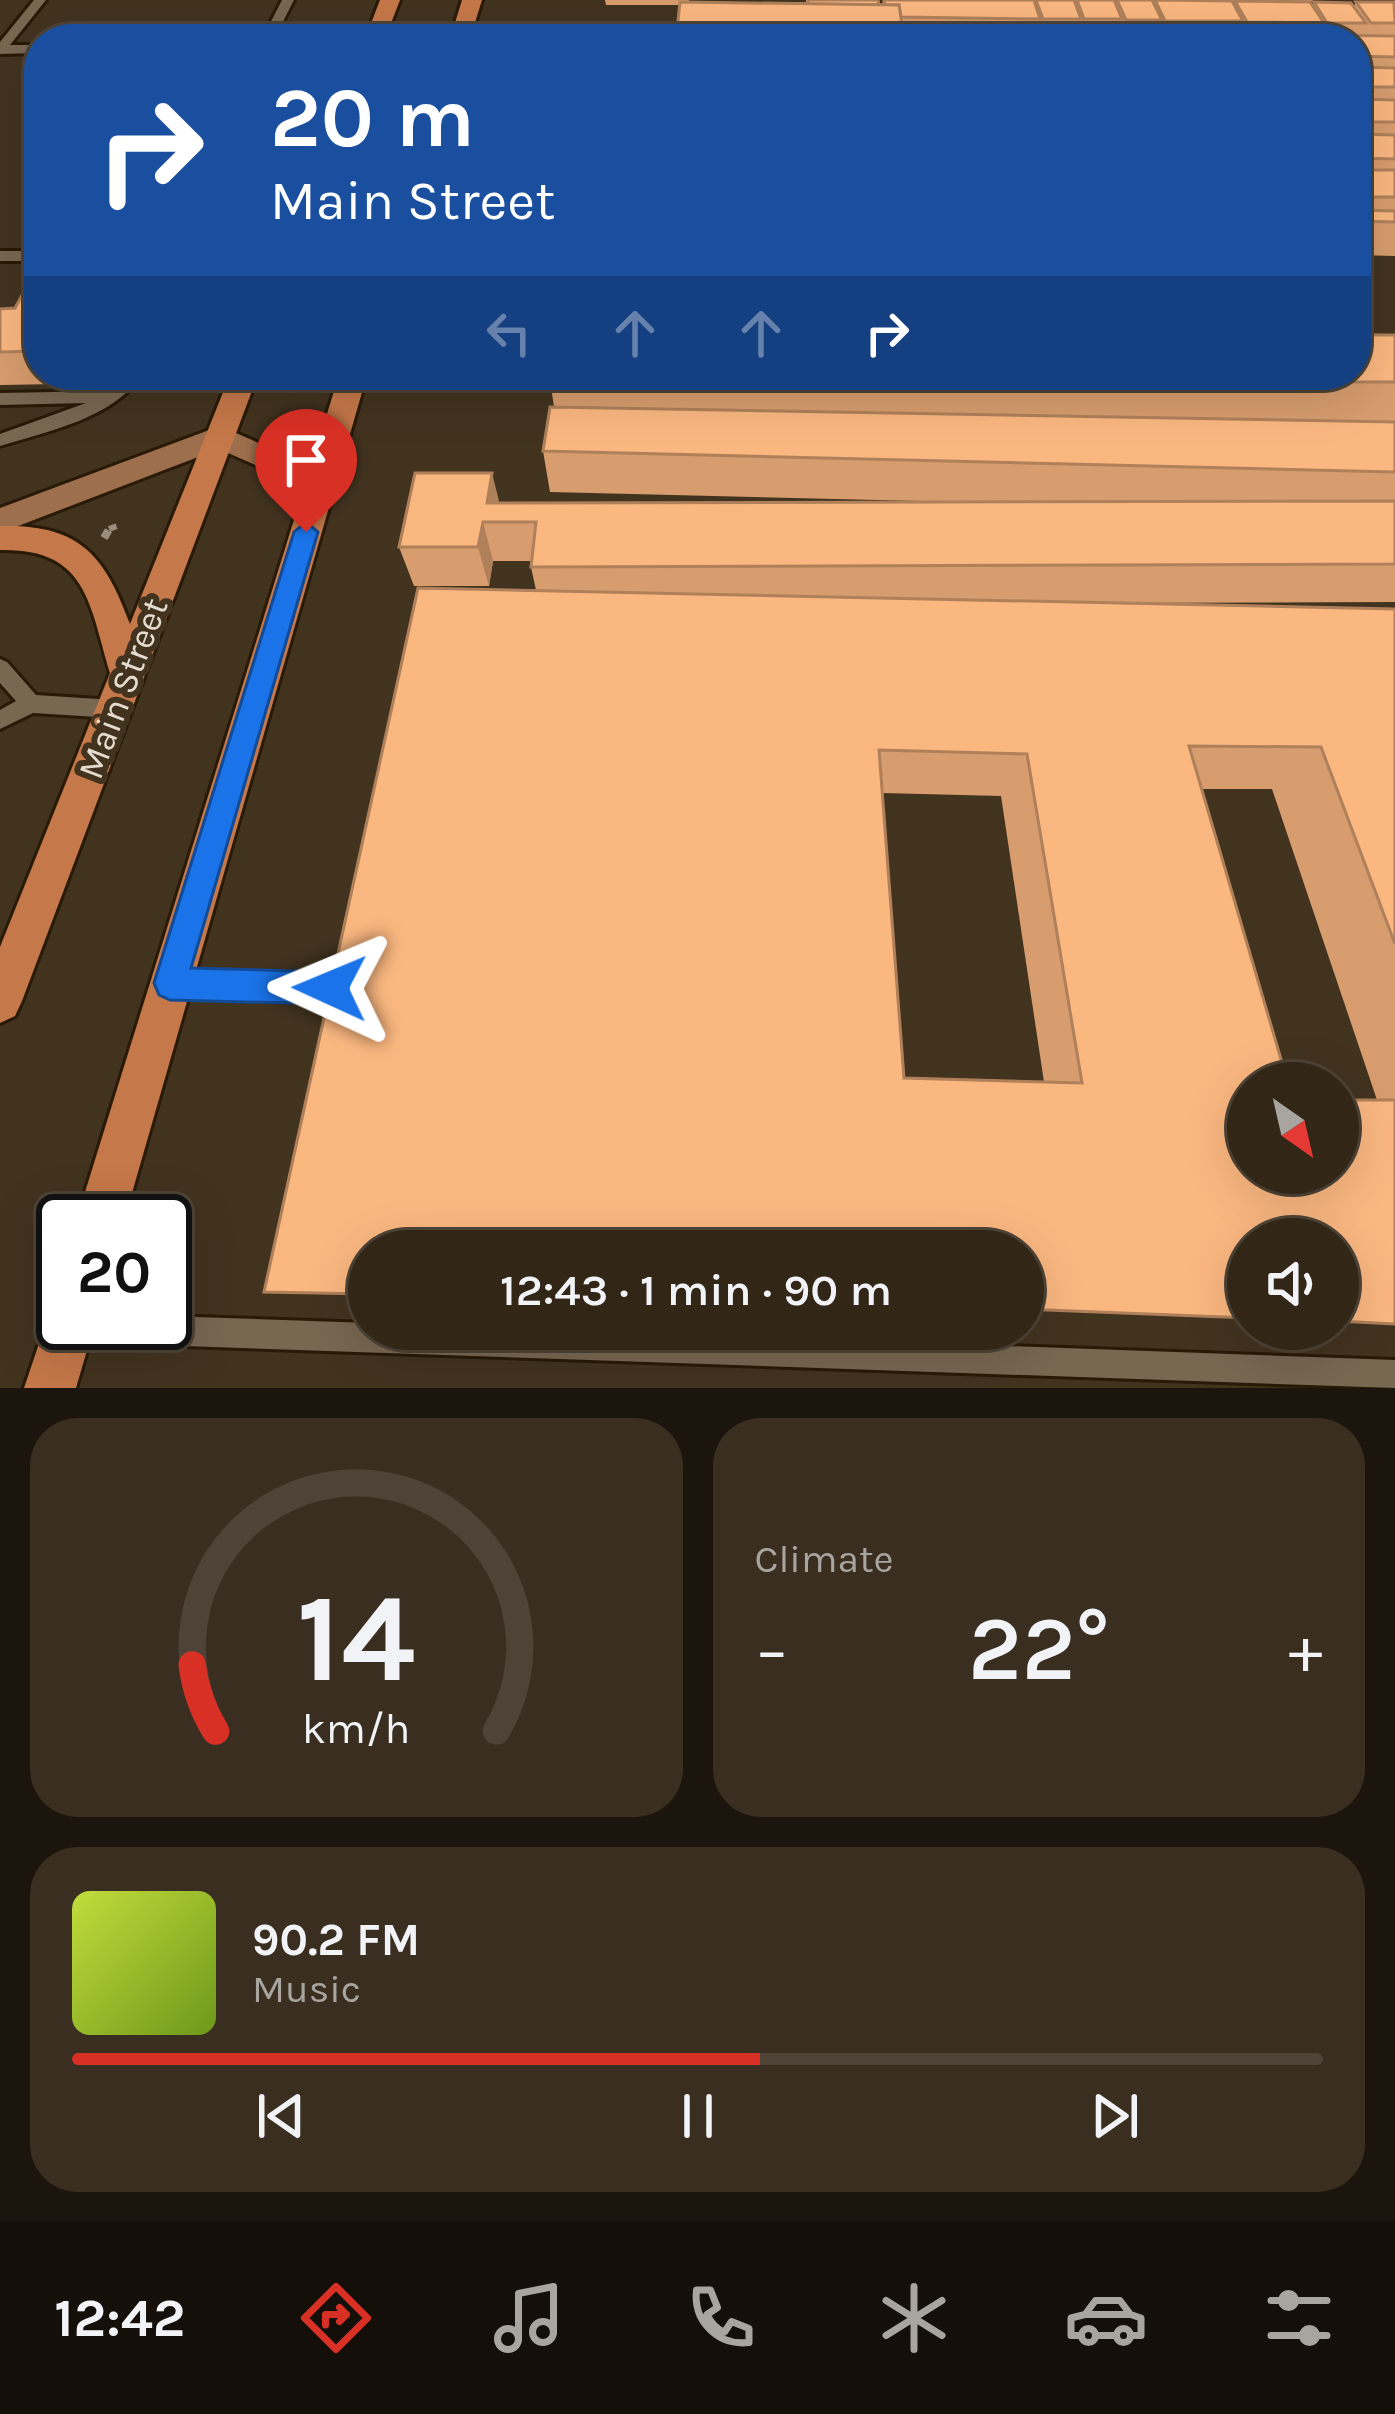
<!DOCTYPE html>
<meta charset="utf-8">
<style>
:root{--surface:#322617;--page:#3a2e20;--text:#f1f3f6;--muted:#a8a5a1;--line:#4d4336;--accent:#d93025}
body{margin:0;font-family:Karla,sans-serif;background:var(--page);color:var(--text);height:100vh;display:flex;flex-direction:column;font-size:45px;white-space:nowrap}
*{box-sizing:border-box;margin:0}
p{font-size:39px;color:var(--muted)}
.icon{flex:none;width:66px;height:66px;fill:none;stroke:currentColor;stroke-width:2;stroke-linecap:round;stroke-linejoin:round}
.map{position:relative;height:1388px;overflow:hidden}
.panel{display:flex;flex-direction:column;gap:30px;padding:30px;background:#1c150d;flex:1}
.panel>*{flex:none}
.banner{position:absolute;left:24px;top:24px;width:1347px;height:366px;border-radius:48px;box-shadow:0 12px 48px #0002,0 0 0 3px var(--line);background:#1a4fa0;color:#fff;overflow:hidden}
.needle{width:78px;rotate:146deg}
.buttons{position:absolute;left:1227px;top:1062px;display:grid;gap:24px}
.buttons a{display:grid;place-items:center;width:132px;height:132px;border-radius:50%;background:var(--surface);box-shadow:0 12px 48px #0002,0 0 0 3px var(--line);font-size:60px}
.speed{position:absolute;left:36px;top:1194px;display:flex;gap:24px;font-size:60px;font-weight:700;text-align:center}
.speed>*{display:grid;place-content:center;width:156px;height:156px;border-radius:50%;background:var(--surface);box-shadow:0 12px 48px #0002,0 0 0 3px var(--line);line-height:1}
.speed .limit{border:6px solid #111;border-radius:18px;background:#fff;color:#111}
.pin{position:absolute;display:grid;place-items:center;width:102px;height:102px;color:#fff;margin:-123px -51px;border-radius:50% 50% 50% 0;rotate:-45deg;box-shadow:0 0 12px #0007}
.pin .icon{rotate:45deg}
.me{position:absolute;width:132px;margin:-66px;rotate:271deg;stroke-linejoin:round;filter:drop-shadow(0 0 9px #0008)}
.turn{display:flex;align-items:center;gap:42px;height:252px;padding:0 48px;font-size:54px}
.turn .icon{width:156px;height:156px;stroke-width:2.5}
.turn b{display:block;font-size:84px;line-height:102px}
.lanes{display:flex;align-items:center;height:114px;padding:0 48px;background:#0003;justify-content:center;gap:60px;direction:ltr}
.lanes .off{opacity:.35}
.big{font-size:90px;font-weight:600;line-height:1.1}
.panel .tile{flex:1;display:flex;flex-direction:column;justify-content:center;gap:18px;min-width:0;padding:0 42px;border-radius:48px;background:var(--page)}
.panel .dial{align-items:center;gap:0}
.dial svg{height:312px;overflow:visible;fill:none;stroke:var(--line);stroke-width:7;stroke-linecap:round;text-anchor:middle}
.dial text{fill:var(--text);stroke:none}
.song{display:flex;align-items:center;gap:36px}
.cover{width:144px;height:144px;border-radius:18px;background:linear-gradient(135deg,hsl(70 70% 55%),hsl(80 70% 35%))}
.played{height:12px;border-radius:6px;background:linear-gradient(90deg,var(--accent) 55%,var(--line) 55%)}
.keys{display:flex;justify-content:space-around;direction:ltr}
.heat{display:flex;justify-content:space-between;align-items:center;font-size:66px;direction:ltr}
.panel .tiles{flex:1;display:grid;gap:30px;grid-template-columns:1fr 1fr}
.tile:last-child{grid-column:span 2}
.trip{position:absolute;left:348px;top:1230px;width:696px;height:120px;border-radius:60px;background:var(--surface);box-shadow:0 12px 48px #0002,0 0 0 3px var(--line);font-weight:600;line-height:120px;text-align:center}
.tabs{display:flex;height:192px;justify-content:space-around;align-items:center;background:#140f09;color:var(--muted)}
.tabs .icon{width:84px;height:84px}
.tabs .current{color:var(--accent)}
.tabs b{font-size:54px;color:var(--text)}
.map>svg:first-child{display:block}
</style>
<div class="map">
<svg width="1395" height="1388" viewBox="0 0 1395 1388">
<rect width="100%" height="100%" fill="#42331f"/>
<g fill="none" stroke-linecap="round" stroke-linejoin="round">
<!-- lane casing -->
<g stroke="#281a07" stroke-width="6">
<g id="lane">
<path d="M34 0H46L10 45H39V53L0 54V42Z"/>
<path d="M282 0H294L274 39H262Z"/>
<rect x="0" y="251" width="39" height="10"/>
<path d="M125 375H142C112 419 48 431 0 446V434L86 403 0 405V393L108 391Z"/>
<path d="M0 659 7 662 36 695 114 700 121 703 125 709 121 715 114 718 33 713 0 729V710L16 701 0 683Z"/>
<path d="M170 971 330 975 339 979 343 988 339 997 330 1001 170 995 161 992 158 983 161 974Z"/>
<path d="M63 1315V1323H165V1316L369 1323V1329H537L1395 1360V1388L69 1342 59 1337 54 1327Z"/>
</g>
</g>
<!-- secondary casing -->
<g stroke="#281a07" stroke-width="6">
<path id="secondary" d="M220 426 332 475 337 483 332 491 321 494 219 449 0 533V508Z"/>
</g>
<!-- primary casing -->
<g stroke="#281a07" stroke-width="6">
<g id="primary">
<path d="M380 0H400L385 39H365Z"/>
<path d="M462 0H482L470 39H450Z"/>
<path d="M230 375H258L22 1001 15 1016 0 1023V947L110 673C89 603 87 548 0 550V526C78 524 104 553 130 624Z"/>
<path d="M339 375H367L124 1221H76Z"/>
<path d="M63 1301V1323H95L76 1388H24L52 1305Z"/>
</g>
</g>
<!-- path-far1 -->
<path stroke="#998d7e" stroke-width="6" stroke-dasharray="8 8" stroke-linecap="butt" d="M109 529 120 525"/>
<!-- path -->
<path stroke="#998d7e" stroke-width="8" stroke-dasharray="9 9" stroke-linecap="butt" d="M104 538 111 526"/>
<!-- lane -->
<use href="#lane" fill="#786751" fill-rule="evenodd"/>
<!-- secondary -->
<use href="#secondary" fill="#9e6f4d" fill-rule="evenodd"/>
<!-- primary -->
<use href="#primary" fill="#c57849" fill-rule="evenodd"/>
</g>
<!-- wall -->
<g fill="#d79d6e" fill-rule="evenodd">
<path d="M605 0H689V2L806 4V0H878L879 5H882L883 0H1035V3V0H1114L1115 4 1116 0 1154 4 1155 0 1234 5 1235 1 1314 0 1309 2 1313 5 1314 2 1354 6 1356 2 1395 4V256L1356 255V39H676L680 5H606Z"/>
<path d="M39 290V375H121L118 383 0 385V309L15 308Z"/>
<path d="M1395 335V602L1103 603 1395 609V1324L1023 1309 536 590 531 567 532 561H493L489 586H414L399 547 499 503 961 502 550 492 543 451 554 407 550 380ZM1202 789H1272L1377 1100 1248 1173ZM882 793 1001 796 1044 1082 904 1078Z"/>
</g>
<!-- shaded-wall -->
<g fill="#af805a">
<path d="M492 473 502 513 487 503Z"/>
<path d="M483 522 493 561 489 586 478 547Z"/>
</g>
<!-- building -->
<g fill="#fab780" stroke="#af805a" stroke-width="3" fill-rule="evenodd">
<path d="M808 0H878L879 5 808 4Z"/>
<path d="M884 0H1034L1040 19 901 17 899 5H885Z"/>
<path d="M1036 0H1074L1081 19H1043Z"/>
<path d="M1077 0H1114L1122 19H1084Z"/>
<path d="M1117 0H1152L1162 20H1126Z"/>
<path d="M1155 0 1232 1 1243 21H1165Z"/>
<path d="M1235 1 1310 2 1324 23 1247 22Z"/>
<path d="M680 2 899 5 904 39H676Z"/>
<path d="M1314 2 1351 3 1366 23H1327Z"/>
<path d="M1356 2H1394L1395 23H1371Z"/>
<path d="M929 30 1395 36V57L1356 56V39H931Z"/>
<path d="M623 36V39H523L524 37Z"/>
<path d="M1356 67 1395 68V87H1356Z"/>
<path d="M1356 99 1395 100V122H1356Z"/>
<path d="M1356 134 1395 135V159L1356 158Z"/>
<rect x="1356" y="170" width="39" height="27"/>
<path d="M1356 210 1395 211V222L1356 221Z"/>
<path d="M25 290H39V351L0 352V309L15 308Z"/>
<path d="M1356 335H1395V382L550 380 551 375H1356Z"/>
<path d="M550 407 1395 422V472L543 451Z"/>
<path d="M415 473H492L487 503 1395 501V564L531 567 536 522H483L478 547H399Z"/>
<path d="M418 588 1395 609V944L1321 747 1189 746 1288 1083H1248V1173H1338V1100H1395V1324L1338 1321V1239H1248V1318L1023 1309V1251H369V1294L264 1292ZM879 750 1027 754 1082 1083 904 1078Z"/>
</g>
<!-- route -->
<path fill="#1a73e8" stroke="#114b97" stroke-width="3" d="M306 522 318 532 191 968 330 972 342 977 347 988 342 1000 330 1004 170 1000 159 995 154 983 294 532Z"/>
<g text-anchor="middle" stroke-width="12" stroke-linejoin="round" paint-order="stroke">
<!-- street labels -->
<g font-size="36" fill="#e5dcd0" stroke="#42331f">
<text transform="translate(122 688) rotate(-69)" y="13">Main Street</text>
</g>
</g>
</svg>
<div class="buttons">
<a><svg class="needle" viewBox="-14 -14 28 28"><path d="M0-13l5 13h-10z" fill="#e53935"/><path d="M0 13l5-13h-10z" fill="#a8a5a1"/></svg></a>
<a><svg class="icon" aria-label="sound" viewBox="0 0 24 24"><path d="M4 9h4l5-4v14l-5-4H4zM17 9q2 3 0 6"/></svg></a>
</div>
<div class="speed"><div class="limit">20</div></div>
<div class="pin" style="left:306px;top:532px;background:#d93025"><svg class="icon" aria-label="arrive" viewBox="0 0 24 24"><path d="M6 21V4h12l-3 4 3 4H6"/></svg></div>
<svg class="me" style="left:330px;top:988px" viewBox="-20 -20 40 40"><path d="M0-17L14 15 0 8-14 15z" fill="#1a73e8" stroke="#fff" stroke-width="4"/></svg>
<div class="trip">12:43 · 1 min · 90 m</div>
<div class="banner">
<div class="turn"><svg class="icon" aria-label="right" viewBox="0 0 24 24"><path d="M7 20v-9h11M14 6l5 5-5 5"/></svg><div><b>20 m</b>Main Street</div></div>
<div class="lanes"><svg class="icon off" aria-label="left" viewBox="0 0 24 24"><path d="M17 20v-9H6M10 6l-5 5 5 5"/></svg><svg class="icon off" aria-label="ahead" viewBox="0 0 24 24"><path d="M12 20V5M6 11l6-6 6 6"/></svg><svg class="icon off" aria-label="ahead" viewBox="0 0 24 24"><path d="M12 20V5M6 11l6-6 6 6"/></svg><svg class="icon" aria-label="right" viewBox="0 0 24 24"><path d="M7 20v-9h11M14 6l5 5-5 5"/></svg></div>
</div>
</div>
<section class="panel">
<div class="tiles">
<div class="tile dial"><svg viewBox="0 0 100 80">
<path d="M14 69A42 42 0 1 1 86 69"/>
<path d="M14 69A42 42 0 0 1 8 52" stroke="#d93025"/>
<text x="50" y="56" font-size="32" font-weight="700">14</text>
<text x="50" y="72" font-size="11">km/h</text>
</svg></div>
<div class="tile"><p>Climate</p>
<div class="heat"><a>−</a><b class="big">22°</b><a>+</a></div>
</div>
<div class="tile">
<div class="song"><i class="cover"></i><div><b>90.2 FM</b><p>Music</p></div></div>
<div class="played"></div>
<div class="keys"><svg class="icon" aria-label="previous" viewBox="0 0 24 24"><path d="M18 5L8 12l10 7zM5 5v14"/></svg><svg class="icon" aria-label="pause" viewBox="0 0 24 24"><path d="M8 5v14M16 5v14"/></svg><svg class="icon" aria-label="next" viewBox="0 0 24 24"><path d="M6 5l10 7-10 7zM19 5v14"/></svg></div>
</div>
</div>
</section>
<nav class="tabs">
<b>12:42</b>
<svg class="icon current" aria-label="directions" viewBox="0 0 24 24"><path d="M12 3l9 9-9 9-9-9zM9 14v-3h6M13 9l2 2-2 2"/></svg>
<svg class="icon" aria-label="music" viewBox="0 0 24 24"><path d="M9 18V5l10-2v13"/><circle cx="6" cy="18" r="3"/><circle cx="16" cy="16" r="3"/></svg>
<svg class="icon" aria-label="phone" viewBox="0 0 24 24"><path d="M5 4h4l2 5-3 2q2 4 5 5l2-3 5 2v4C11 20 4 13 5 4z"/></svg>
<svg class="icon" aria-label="climate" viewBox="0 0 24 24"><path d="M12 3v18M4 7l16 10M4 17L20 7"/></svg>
<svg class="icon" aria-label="car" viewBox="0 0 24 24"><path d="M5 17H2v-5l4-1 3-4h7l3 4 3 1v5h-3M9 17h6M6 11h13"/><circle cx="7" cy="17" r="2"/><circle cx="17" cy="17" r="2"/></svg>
<svg class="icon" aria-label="filters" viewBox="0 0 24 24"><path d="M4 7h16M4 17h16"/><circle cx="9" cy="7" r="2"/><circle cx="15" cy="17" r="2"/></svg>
</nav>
